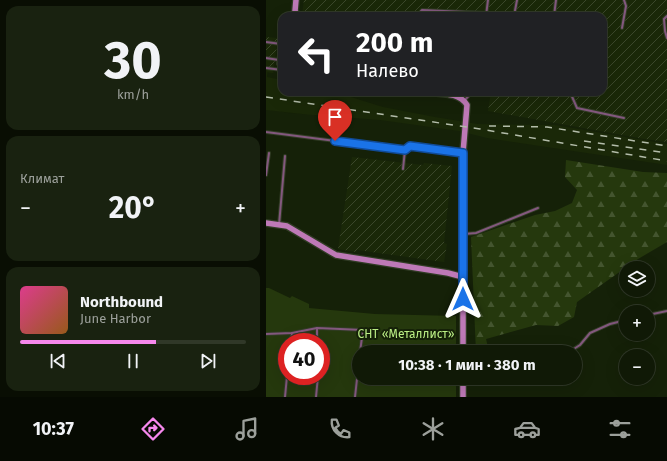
<!DOCTYPE html>
<html lang="ru">
<meta charset="utf-8">
<style>
:root{--surface:#101906;--page:#192210;--text:#f1f3f6;--muted:#9ca09b;--line:#303828;--accent:#f688ed}
body{margin:0;font-family:"Fira Sans",sans-serif;background:var(--page);color:var(--text);height:100vh;display:flex;flex-direction:column;font-size:15px;white-space:nowrap}
*{box-sizing:border-box;margin:0}
p{font-size:13px;color:var(--muted)}
.icon{flex:none;width:22px;height:22px;fill:none;stroke:currentColor;stroke-width:2;stroke-linecap:round;stroke-linejoin:round}
.map{position:relative;flex:1;overflow:hidden}
.drawer{display:flex;flex-direction:column;gap:6px;padding:6px;background:#090e03;width:266px}
.drawer>*{flex:none}
.banner{position:absolute;left:12px;top:12px;width:329px;height:84px;border-radius:12px;box-shadow:0 4px 16px #0002,0 0 0 1px var(--line);background:#202124;color:#fff;overflow:hidden}
.fabs{position:absolute;left:353px;top:261px;display:grid;gap:8px}
.fabs a{display:grid;place-items:center;width:36px;height:36px;border-radius:50%;background:var(--surface);box-shadow:0 4px 16px #0002,0 0 0 1px var(--line);font-size:20px}
.speed{position:absolute;left:12px;top:333px;display:flex;gap:8px;font-size:20px;font-weight:700;text-align:center}
.speed>*{display:grid;place-content:center;width:52px;height:52px;border-radius:50%;background:var(--surface);box-shadow:0 4px 16px #0002,0 0 0 1px var(--line);line-height:1}
.speed .limit{border:6px solid #d22;background:#fff;color:#111}
.pin{position:absolute;display:grid;place-items:center;width:34px;height:34px;color:#fff;margin:-41px -17px;border-radius:50% 50% 50% 0;rotate:-45deg;box-shadow:0 0 4px #0007}
.pin .icon{rotate:45deg}
.me{position:absolute;width:44px;margin:-22px;rotate:0deg;stroke-linejoin:round;filter:drop-shadow(0 0 3px #0008)}
.turn{display:flex;align-items:center;gap:14px;height:84px;padding:0 12px;font-size:18px}
.turn .icon{width:52px;height:52px;stroke-width:2.5}
.turn b{display:block;font-size:28px;line-height:34px}
.big{font-size:30px;font-weight:700;line-height:1.1}
.drawer .tile{flex:1;display:flex;flex-direction:column;justify-content:center;gap:6px;min-width:0;padding:0 14px;border-radius:12px;background:var(--page)}
.drawer .dial{align-items:center;gap:0}
.dial b{font-size:52px;line-height:1}
.song{display:flex;align-items:center;gap:12px}
.cover{width:48px;height:48px;border-radius:6px;background:linear-gradient(135deg,hsl(330 70% 55%),hsl(30 70% 35%))}
.played{height:4px;border-radius:2px;background:linear-gradient(90deg,var(--accent) 60%,var(--line) 60%)}
.keys{display:flex;justify-content:space-around;direction:ltr}
.heat{display:flex;justify-content:space-between;align-items:center;font-size:22px;direction:ltr}
.trip{position:absolute;left:86px;top:345px;width:230px;height:40px;border-radius:20px;background:var(--surface);box-shadow:0 4px 16px #0002,0 0 0 1px var(--line);font-weight:700;line-height:40px;text-align:center}
.tabs{display:flex;height:64px;justify-content:space-around;align-items:center;background:#060a02;color:var(--muted)}
.tabs .icon{width:28px;height:28px}
.tabs .selected{color:var(--accent)}
.tabs b{font-size:18px;color:var(--text)}
main{display:flex;flex:1;min-height:0}
.map>svg:first-child{display:block}
</style>
<main>
<section class="drawer">
<div class="tile dial"><b>30</b><p>km/h</p></div>
<div class="tile"><p>Климат</p>
<div class="heat"><a>−</a><b class="big">20°</b><a>+</a></div>
</div>
<div class="tile">
<div class="song"><i class="cover"></i><div><b>Northbound</b><p>June Harbor</p></div></div>
<div class="played"></div>
<div class="keys"><svg class="icon" aria-label="previous" viewBox="0 0 24 24"><path d="M18 5L8 12l10 7zM5 5v14"/></svg><svg class="icon" aria-label="pause" viewBox="0 0 24 24"><path d="M8 5v14M16 5v14"/></svg><svg class="icon" aria-label="next" viewBox="0 0 24 24"><path d="M6 5l10 7-10 7zM19 5v14"/></svg></div>
</div>
</section>
<div class="map">
<svg width="401" height="397" viewBox="0 0 401 397">
<defs>
<pattern id="industrial-furrows" width="10" height="10" patternUnits="userSpaceOnUse"><rect width="10" height="10" fill="#1a2808"/><path d="M-1 1l2-2M0 10L10 0M9 11l2-2" fill="none" stroke="#3b472b"/></pattern>
<pattern id="forest-firs" width="22" height="20" patternUnits="userSpaceOnUse"><rect width="22" height="20" fill="#25380d"/><path d="M5 1l3.5 6h-7zM16 11l3.5 6h-7z" fill="#44552f"/></pattern>
</defs>
<rect width="100%" height="100%" fill="#152108"/>
<!-- built -->
<path fill="#1a2808" d="M0 47H4L1 77 16 80V92H69L117 107 169 117 212 124 289 125 401 144V165L221 138 193 131 114 120 36 114 0 110Z"/>
<!-- industrial -->
<g fill="url(#industrial-furrows)">
<path d="M38 0H401V142L379 139 222 111 225 92H337V16H40L36 15Z"/>
<path d="M0 37 12 38 7 73 0 72Z"/>
<path d="M86 157 157 165 158 163 186 166 178 243 181 244 178 262 91 250 90 252 72 249Z"/>
</g>
<!-- forest -->
<path fill="url(#forest-firs)" d="M300 160 377 172 401 173V242L372 259 311 302 308 317 292 326 270 325 220 339 223 352H210L205 237 269 215 289 211 306 203 311 190 299 177Z"/>
<!-- garden -->
<path fill="#25380d" fill-rule="evenodd" d="M0 288H3L24 298 26 296 43 304V308L109 314 190 316V352H93V378H190V397H0ZM21 342H55V376H21Z"/>
<g fill="none" stroke-linecap="round" stroke-linejoin="round">
<!-- lane casing -->
<g stroke="#313c25" stroke-width="4">
<g id="lane">
<path d="M23 16 28 12"/>
<path d="M151 16 156 10 221 13"/>
<path d="M220 16 222 0"/>
<path d="M248 16 251 0"/>
<path d="M288 16 290 0"/>
<path d="M401 16 398 19 399 31 401 38"/>
<path d="M16 28 12 64 16 70"/>
<path d="M356 28 360 6 358 0"/>
<path d="M0 42 15 44"/>
<path d="M0 58 13 60"/>
<path d="M0 68 16 70"/>
<path d="M222 92H241"/>
<path d="M304 92 311 108 358 118"/>
<path d="M204 94 221 92"/>
<path d="M199 100 206 92"/>
<path d="M0 132 139 150 144 146 196 153"/>
<path d="M137 169 139 150"/>
<path d="M0 175 3 153"/>
<path d="M13 225 19 156"/>
<path d="M198 234 210 233 272 208"/>
<path d="M382 315 401 311"/>
<path d="M51 328V342"/>
<path d="M0 334 26 333 51 328 97 330 94 352"/>
<path d="M25 342 26 333"/>
<path d="M303 352 314 345 324 333 344 324 360 320"/>
<path d="M19 397 21 376"/>
<path d="M50 397 52 376"/>
<path d="M89 397 93 361"/>
</g>
</g>
<!-- secondary casing -->
<g stroke="#313c25" stroke-width="8">
<g id="secondary">
<path d="M30 0 29 11 32 16"/>
<path d="M161 92C175 94 193 92 201 105L197 153V352"/>
<path d="M0 223 21 226 70 255 182 273 197 277"/>
<path d="M197 378V397"/>
</g>
</g>
<!-- lane -->
<use href="#lane" stroke="#83587e" stroke-width="2"/>
<!-- secondary -->
<use href="#secondary" stroke="#be79b7" stroke-width="5.5"/>
<!-- rail -->
<g stroke="#b3bcaa" stroke-width="1.5" stroke-dasharray="7 7" stroke-linecap="butt">
<path d="M0 97 214 129 401 161"/>
<path d="M223 126 281 127 401 146"/>
<path d="M318 141 401 153"/>
</g>
</g>
<g fill="none" stroke-linecap="round" stroke-linejoin="round">
<!-- route casing -->
<g stroke="#114b97" stroke-width="10">
<path id="route" d="M69 141 139 150 144 146 197 153V299"/>
</g>
<!-- route -->
<use href="#route" stroke="#1a73e8" stroke-width="7"/>
</g>
<g text-anchor="middle" stroke-width="4" stroke-linejoin="round" paint-order="stroke">
<!-- park labels -->
<g font-size="12" fill="#bbee84" stroke="#152108">
<text x="140" y="338">СНТ «Металлист»</text>
</g>
</g>
</svg>
<div class="fabs">
<a><svg class="icon" aria-label="layers" viewBox="0 0 24 24"><path d="M12 4l9 5-9 5-9-5zM3 14l9 5 9-5"/></svg></a>
<a>+</a>
<a>−</a>
</div>
<div class="speed"><div class="limit">40</div></div>
<div class="pin" style="left:69px;top:141px;background:#d93025"><svg class="icon" aria-label="arrive" viewBox="0 0 24 24"><path d="M6 21V4h12l-3 4 3 4H6"/></svg></div>
<svg class="me" style="left:197px;top:299px" viewBox="-20 -20 40 40"><path d="M0-17L14 15 0 8-14 15z" fill="#1a73e8" stroke="#fff" stroke-width="4"/></svg>
<div class="trip">10:38 · 1 мин · 380 m</div>
<div class="banner">
<div class="turn"><svg class="icon" aria-label="left" viewBox="0 0 24 24"><path d="M17 20v-9H6M10 6l-5 5 5 5"/></svg><div><b>200 m</b>Налево</div></div>
</div>
</div>
</main>
<nav class="tabs">
<b>10:37</b>
<svg class="icon selected" aria-label="directions" viewBox="0 0 24 24"><path d="M12 3l9 9-9 9-9-9zM9 14v-3h6M13 9l2 2-2 2"/></svg>
<svg class="icon" aria-label="music" viewBox="0 0 24 24"><path d="M9 18V5l10-2v13"/><circle cx="6" cy="18" r="3"/><circle cx="16" cy="16" r="3"/></svg>
<svg class="icon" aria-label="phone" viewBox="0 0 24 24"><path d="M5 4h4l2 5-3 2q2 4 5 5l2-3 5 2v4C11 20 4 13 5 4z"/></svg>
<svg class="icon" aria-label="climate" viewBox="0 0 24 24"><path d="M12 3v18M4 7l16 10M4 17L20 7"/></svg>
<svg class="icon" aria-label="car" viewBox="0 0 24 24"><path d="M5 17H2v-5l4-1 3-4h7l3 4 3 1v5h-3M9 17h6M6 11h13"/><circle cx="7" cy="17" r="2"/><circle cx="17" cy="17" r="2"/></svg>
<svg class="icon" aria-label="filters" viewBox="0 0 24 24"><path d="M4 7h16M4 17h16"/><circle cx="9" cy="7" r="2"/><circle cx="15" cy="17" r="2"/></svg>
</nav>
